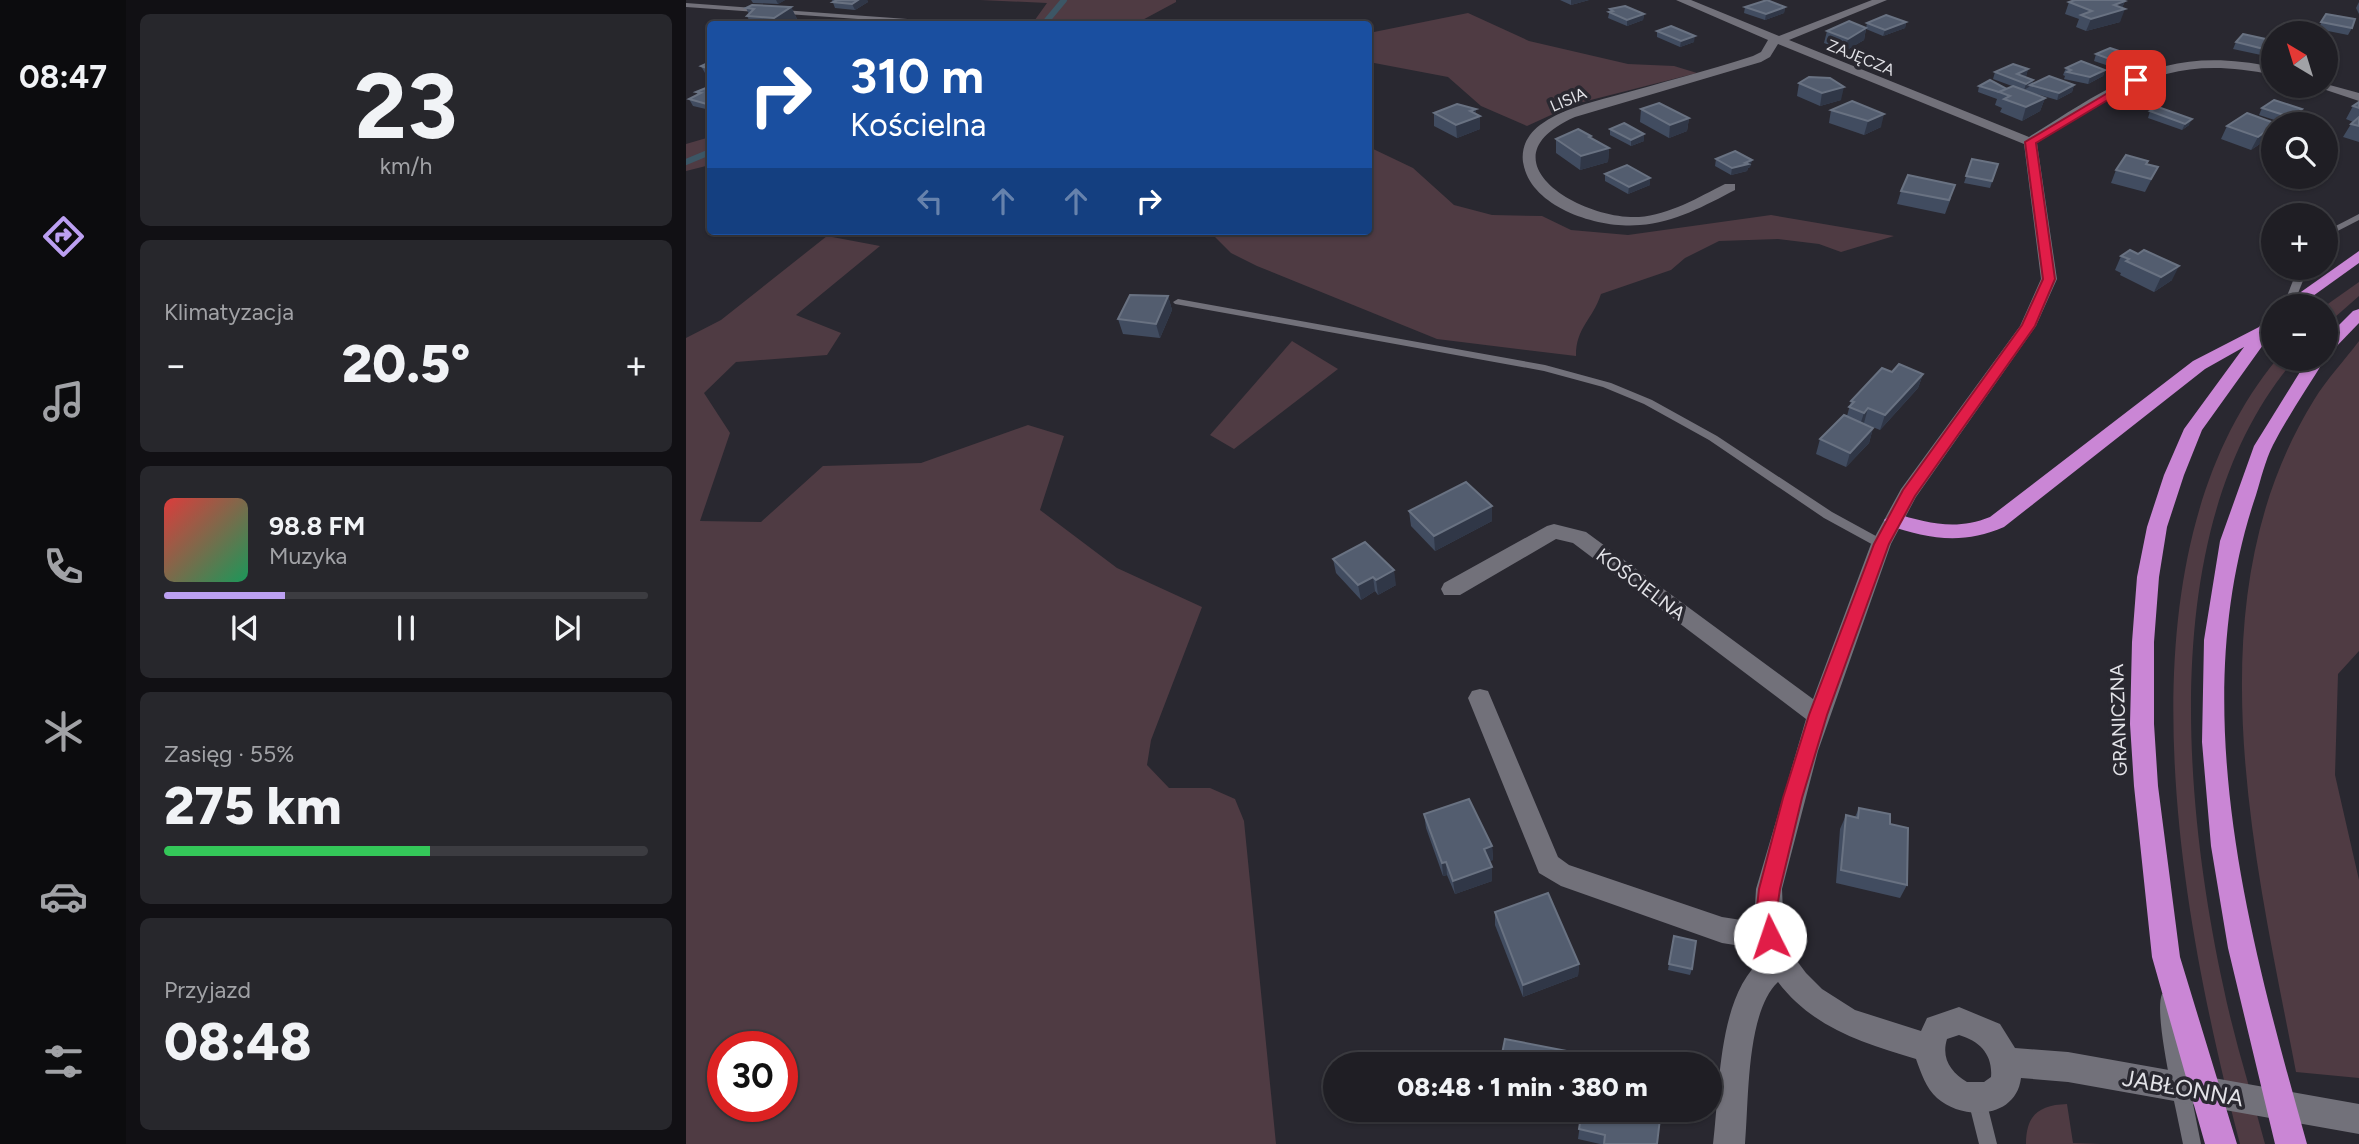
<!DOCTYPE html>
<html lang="pl">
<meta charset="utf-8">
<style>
:root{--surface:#1f1e24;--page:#27272c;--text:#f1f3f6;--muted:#a1a2a6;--line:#3c3c41;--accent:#bca0f2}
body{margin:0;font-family:Figtree,sans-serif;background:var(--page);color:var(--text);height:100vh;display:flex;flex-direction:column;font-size:26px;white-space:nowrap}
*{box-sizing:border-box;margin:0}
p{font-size:23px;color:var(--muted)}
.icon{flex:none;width:38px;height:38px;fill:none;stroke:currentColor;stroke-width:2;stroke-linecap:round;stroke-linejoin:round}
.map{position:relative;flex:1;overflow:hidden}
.sheet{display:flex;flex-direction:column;gap:14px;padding:14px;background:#111014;width:560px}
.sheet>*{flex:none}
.guide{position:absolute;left:21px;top:21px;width:665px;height:214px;border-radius:7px;box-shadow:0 2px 5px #0004,0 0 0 2px var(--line);background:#1a4fa0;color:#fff;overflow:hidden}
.needle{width:46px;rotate:322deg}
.tools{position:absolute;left:1575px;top:21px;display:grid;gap:14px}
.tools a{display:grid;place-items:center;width:77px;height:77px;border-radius:50%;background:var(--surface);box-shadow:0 2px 5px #0004,0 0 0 2px var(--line);font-size:35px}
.speed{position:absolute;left:21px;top:1031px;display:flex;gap:14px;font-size:35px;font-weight:700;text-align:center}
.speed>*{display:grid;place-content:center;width:91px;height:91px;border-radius:50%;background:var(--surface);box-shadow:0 2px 5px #0004,0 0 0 2px var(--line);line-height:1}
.speed .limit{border:10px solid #d22;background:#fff;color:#111}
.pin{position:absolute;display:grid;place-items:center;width:60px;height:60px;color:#fff;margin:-30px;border-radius:14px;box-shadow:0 4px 10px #0006}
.me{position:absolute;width:77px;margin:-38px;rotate:356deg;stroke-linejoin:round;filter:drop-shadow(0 0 5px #0008)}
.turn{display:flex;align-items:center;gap:24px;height:147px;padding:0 28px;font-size:32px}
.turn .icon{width:91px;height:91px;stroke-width:2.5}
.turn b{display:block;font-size:49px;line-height:60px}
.lanes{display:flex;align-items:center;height:66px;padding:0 28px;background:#0003;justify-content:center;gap:35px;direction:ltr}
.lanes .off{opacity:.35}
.big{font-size:52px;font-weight:800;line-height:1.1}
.sheet .card{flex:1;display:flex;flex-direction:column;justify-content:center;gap:10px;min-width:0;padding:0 24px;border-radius:10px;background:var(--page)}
.sheet .dial{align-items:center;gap:0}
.dial b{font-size:91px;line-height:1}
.song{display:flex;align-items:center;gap:21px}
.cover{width:84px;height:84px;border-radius:10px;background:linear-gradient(135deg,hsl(0 70% 55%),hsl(150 70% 35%))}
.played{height:7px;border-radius:4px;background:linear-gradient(90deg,var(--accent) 25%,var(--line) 25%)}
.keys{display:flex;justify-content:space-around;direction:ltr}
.heat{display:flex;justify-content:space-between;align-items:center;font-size:38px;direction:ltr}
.charge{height:10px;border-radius:5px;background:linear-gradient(90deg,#34c759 55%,var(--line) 0)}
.trip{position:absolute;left:637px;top:1052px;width:399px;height:70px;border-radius:35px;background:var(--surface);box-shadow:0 2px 5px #0004,0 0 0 2px var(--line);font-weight:800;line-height:70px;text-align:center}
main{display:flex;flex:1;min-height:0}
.tabs{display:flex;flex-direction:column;width:126px;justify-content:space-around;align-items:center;background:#0c0c0e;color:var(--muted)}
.tabs .icon{width:49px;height:49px}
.tabs .on{color:var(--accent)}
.tabs b{font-size:32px;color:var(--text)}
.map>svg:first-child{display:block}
</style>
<main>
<nav class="tabs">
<b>08:47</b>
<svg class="icon on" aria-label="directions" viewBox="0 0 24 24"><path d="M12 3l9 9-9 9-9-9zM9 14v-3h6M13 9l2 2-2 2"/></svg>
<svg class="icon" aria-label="music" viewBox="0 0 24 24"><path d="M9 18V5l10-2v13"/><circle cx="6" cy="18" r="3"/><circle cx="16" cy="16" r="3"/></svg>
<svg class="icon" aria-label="phone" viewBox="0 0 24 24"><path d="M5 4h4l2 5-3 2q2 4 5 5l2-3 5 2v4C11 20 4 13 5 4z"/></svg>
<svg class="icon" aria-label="climate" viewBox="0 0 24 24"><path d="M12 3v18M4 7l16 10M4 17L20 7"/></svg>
<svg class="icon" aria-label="car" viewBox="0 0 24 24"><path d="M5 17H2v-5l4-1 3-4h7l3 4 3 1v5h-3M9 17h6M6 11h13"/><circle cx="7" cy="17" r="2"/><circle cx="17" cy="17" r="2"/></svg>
<svg class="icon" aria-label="filters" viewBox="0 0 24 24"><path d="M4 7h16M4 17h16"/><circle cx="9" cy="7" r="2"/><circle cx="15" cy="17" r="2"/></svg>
</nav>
<section class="sheet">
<div class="card dial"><b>23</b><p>km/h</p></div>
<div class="card"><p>Klimatyzacja</p>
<div class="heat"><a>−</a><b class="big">20.5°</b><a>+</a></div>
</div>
<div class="card">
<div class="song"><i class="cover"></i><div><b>98.8 FM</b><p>Muzyka</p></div></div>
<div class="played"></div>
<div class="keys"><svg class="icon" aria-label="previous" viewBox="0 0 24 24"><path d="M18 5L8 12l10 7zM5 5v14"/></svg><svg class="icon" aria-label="pause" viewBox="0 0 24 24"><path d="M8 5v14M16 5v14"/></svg><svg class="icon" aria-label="next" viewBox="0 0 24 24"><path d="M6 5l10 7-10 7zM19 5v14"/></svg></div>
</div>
<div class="card"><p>Zasięg · 55%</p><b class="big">275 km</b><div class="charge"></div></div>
<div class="card"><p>Przyjazd</p><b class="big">08:48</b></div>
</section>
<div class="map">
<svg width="1673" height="1144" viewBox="0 0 1673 1144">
<rect width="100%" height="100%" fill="#292830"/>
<!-- green -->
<g fill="#4f3b43" fill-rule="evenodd">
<path d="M294 0H490V2L449 24H346L361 3Z"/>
<path d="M782 13 843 41 942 64 988 66 1011 73 889 104 841 126 795 106 762 77 683 62V33Z"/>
<path d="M24 137V165L0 171V144Z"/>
<path d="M683 147 727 168 768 205 806 215 856 216 885 230 942 235 1085 215 1208 236 1155 252 1133 244 1092 239 1033 241 999 258 985 270 915 294C906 321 890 327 890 356L751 339 571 266 545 253 523 231H682Z"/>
<path d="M141 236 194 246 110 315 155 333 141 355 50 362 18 393 44 433 14 521 75 522 137 466 235 463 342 425 378 436 354 510 431 568 516 607 465 740 461 765 483 788H524L549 799 558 821 590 1144H0V338L35 320ZM37 1046H96V1106H37Z"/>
<path d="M1673 282V296L1640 325 1639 306Z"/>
<path d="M606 341 652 369 548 449 524 435Z"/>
<path d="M1673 341V651L1652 674 1649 775 1673 880V1078L1610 1072C1569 858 1504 600 1628 400 1640 380 1658 361 1673 341Z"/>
<path d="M1591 359H1609C1472 518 1496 794 1537 985 1548 1039 1565 1091 1579 1144H1554C1494 913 1425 560 1591 359Z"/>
<path d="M1381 1104 1387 1143 1415 1144H1340C1340 1115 1353 1105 1381 1104Z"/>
</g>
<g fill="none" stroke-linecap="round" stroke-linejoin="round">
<!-- stream -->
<g stroke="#3c5665" stroke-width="6">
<path d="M358 24 378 0"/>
<path d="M0 162 24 152"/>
</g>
<!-- lane -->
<g fill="#72717a" fill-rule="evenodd">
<path d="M0 3 263 22 266 24H243L0 7Z"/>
<path d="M1673 214V220L1640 237V231Z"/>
<path d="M1612 268H1622L1607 306H1597Z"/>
<path d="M492 299 859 365 925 383 966 400 1031 436 1146 512 1199 541 1201 544 1199 547H1191L1138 518 1023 440 958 404 917 387 858 371 489 304 487 302Z"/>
<path d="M1482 992 1488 994 1490 1000 1491 1024 1515 1144H1497C1492 1116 1467 1015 1476 994Z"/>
<path d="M1291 1091 1297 1094 1300 1100 1311 1144H1293L1282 1100 1285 1094Z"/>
</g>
<!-- street -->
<g fill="#72717a" fill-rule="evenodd">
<path d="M990 0H1005L1093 36 1186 0H1201L1103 40 1343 137C1430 82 1480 44 1587 67V75C1481 52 1436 89 1351 143L1371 279 1350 326 1230 497 1205 544 1132 751 1096 889 1098 936 1105 953 1120 973 1136 989 1169 1010 1235 1031 1241 1018 1273 1007 1314 1024 1329 1048 1382 1052 1673 1104V1134L1382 1082 1335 1078C1330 1119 1277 1121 1251 1098 1240 1088 1235 1073 1230 1059 1177 1043 1127 1028 1092 982 1060 1012 1063 1101 1059 1144H1027C1034 1091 1031 993 1078 958L1074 949 1036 943 875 886 853 873 782 698 786 691 794 689 802 691 872 857 883 865 1036 917 1068 922 1070 889 1120 719 887 543 870 539 774 595H758L755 589 758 583 861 526 868 524 900 532 1127 699 1185 544 1215 489 1334 326 1355 279 1338 144 1092 44 1084 57 1075 62 889 117C794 159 893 220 953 217 983 215 1013 197 1039 184H1049V190C1020 205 988 223 954 225 914 229 844 208 837 162 835 147 842 134 854 125 875 109 903 103 928 96 974 83 1021 71 1067 56L1075 52 1082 40ZM1273 1035C1294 1041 1307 1055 1305 1077L1298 1082H1281C1265 1072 1255 1059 1261 1039Z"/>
<path d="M1640 84 1673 93V101L1628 86Z"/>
</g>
<!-- highway -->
<g fill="#ca86d5" fill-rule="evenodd">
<path d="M1673 251V263L1613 306H1595Z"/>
<path d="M1673 309V323L1646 351 1640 352V338L1667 311Z"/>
<path d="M1587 315V331L1516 430 1498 475 1481 527 1473 577 1468 642V724L1472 786 1494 957 1551 1144H1519L1466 957 1448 786 1444 724 1446 642 1451 577 1461 527 1478 475 1498 429 1558 347 1519 369 1318 527C1277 545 1242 539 1201 525L1198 520 1208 513C1241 523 1270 531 1304 517L1507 361 1573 327 1581 316Z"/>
<path d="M1622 359H1639C1622 387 1602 416 1587 445 1579 461 1575 479 1570 495 1498 707 1563 937 1621 1144H1589L1542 948 1525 846 1516 742 1518 640 1534 541 1568 446Z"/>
</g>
</g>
<!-- wall -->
<g fill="#414c60">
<path d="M65 0H99L92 4 67 3Z"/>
<path d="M146 0H181L182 2 169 10 149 8Z"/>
<path d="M874 0H903L885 5Z"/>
<path d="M1439 1 1436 8 1434 22 1400 31 1390 27 1393 19 1379 14 1383 2Z"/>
<path d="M1673 2V14L1670 8Z"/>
<path d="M105 7 111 19 102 24H65L61 16 63 14 60 8Z"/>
<path d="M1059 7H1099L1098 13 1079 20 1058 13Z"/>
<path d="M924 9 958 14 957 20 941 26 922 18Z"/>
<path d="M1640 14 1666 28 1662 35 1632 29Z"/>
<path d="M1220 22 1219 28 1197 36 1180 29 1178 40 1159 51 1138 43 1141 31 1180 28 1181 23Z"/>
<path d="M971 31 1008 42 994 47 971 37Z"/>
<path d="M1584 40 1575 55 1547 49 1550 42Z"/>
<path d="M1410 54 1445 62 1432 69 1408 61Z"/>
<path d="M24 62V74L19 73 15 66Z"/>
<path d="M1380 68 1419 70 1417 76 1402 84 1378 79 1379 76 1377 75Z"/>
<path d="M1342 69 1340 76 1338 77 1347 80 1346 84 1388 85 1386 92 1371 100 1343 92 1359 98 1354 111 1336 121 1314 112 1316 108 1309 105 1311 99 1292 92 1293 86 1321 89 1326 86 1307 79 1309 72Z"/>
<path d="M1113 83 1155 100 1134 106 1111 96Z"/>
<path d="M24 88V110L7 106 3 99 12 95 10 92Z"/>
<path d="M1166 101 1195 127 1178 135 1143 123 1145 110Z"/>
<path d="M1673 102V142L1657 137 1665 124 1667 122 1660 119 1667 106Z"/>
<path d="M1576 108 1613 116 1601 124 1573 115Z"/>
<path d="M955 109 1003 118 1001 131 983 138 954 122Z"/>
<path d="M1464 111 1503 125 1496 130 1462 118Z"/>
<path d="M748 113 790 114 794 116V129L771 138 748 126Z"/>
<path d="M1587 124V132L1584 137 1565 150 1535 139 1541 126Z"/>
<path d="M924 129 958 134V141L945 146 924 135Z"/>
<path d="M905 138 923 148 922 162 894 170 870 153V139Z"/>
<path d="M1030 159 1066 160 1064 167 1062 168 1061 171 1045 175 1029 166Z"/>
<path d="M1286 159 1312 164 1304 188 1278 183Z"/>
<path d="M1472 167 1459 192 1425 183 1430 170Z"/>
<path d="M919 174 964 185 942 194 919 181Z"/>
<path d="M1215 191 1265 198 1259 214 1211 204Z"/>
<path d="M1435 256 1486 280 1468 292 1434 275 1435 273 1429 270Z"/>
<path d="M482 296 486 310 474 338 437 334 432 319Z"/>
<path d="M1206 372 1237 374 1232 388 1194 430 1177 423 1187 428 1183 443 1160 467 1130 454 1134 439 1161 416 1165 401Z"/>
<path d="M806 506V521L749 551 725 526 723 511Z"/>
<path d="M647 559 710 585 692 595 689 591 675 600 650 573Z"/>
<path d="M1173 808 1221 885 1214 898 1150 883 1154 829 1160 815 1169 817Z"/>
<path d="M738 814 806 846 807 860 803 861 806 881 769 894 761 875 757 876 740 828Z"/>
<path d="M809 912 893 964 892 976 837 997 809 925Z"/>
<path d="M988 936 1006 969 1004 975 982 970Z"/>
<path d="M896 1110 971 1144H914L892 1139Z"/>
</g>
<!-- shaded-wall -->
<g fill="#303747">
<path d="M90 0H99L92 4Z"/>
<path d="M172 0H181L182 2 169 10 166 4Z"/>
<path d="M885 0H903L885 5Z"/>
<path d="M1439 1 1435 10 1439 9 1434 22 1400 31 1405 19 1428 5Z"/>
<path d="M105 7 111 19 102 24H91L88 18Z"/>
<path d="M1099 7 1098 13 1079 20 1080 14Z"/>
<path d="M958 14 957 20 941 26V20Z"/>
<path d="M1220 22 1219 28 1197 36 1199 30Z"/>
<path d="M1180 28 1178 40 1159 51 1162 39Z"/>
<path d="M1009 36 1008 42 994 47 995 41Z"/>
<path d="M1448 56 1445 62 1432 69 1434 63Z"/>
<path d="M1342 69 1340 76 1329 81 1331 74Z"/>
<path d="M1419 70 1417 76 1402 84 1404 77Z"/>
<path d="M1347 80 1345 85H1344L1343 87 1338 90 1340 84Z"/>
<path d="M1388 85 1386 92 1371 100 1373 93Z"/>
<path d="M1158 87 1155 100 1134 106 1136 93Z"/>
<path d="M1359 98 1354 111 1336 121 1340 107Z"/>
<path d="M790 109V118L794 116V129L771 138 770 125 784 111Z"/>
<path d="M1616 109 1613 116 1601 124 1604 117Z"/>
<path d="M1198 114 1195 127 1178 135 1182 121Z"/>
<path d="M1003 118 1001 131 983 138 984 125Z"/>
<path d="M1506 119 1503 125 1496 130 1499 124Z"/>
<path d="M1587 126V132L1584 137 1565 150 1572 137Z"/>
<path d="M958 134V141L945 146V140Z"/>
<path d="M923 148 922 162 894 170 895 156Z"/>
<path d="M1066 160 1064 167 1062 168 1061 171 1045 175 1046 168Z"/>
<path d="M964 178V185L942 194 943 187Z"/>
<path d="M1493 266 1486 280 1468 292 1475 277Z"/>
<path d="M482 296 486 310 474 338 470 324Z"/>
<path d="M1237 374 1232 388 1194 430 1199 415Z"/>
<path d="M1182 408 1178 423 1173 428 1178 413Z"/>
<path d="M1187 428 1183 443 1160 467 1164 453Z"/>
<path d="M806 506V521L749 551 748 536Z"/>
<path d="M708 570 710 585 692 595 690 580Z"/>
<path d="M687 577 689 591 675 600 672 585Z"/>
<path d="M806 846 807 860 799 862 798 849Z"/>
<path d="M760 862 761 875 757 876 756 863Z"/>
<path d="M806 867V881L769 894 767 881Z"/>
<path d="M893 964 892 976 837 997V985Z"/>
</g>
<!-- building -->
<g fill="#535d6f" stroke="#697282" stroke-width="2">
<path d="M151 0H172L166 4 147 2Z"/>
<path d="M1081 0 1099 7 1080 14 1059 7Z"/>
<path d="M1389 0H1436L1439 1 1428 5 1439 9 1405 19 1395 15 1406 11 1383 2Z"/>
<path d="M66 5 105 7 88 18 61 16 68 9 60 8Z"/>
<path d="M939 6 958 14 941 20 923 12 927 11 924 9Z"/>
<path d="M1640 14 1669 19 1666 28 1635 22Z"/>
<path d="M1200 15 1220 22 1199 30 1181 23Z"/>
<path d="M1163 21 1180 28 1162 39 1141 31Z"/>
<path d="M985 26 1009 36 995 41 971 31Z"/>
<path d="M1557 34 1584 40 1578 49 1550 42Z"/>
<path d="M1424 48 1448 56 1434 63 1410 54Z"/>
<path d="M1395 61 1419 70 1404 77 1381 72 1385 70 1380 68Z"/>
<path d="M24 62V69L15 66Z"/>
<path d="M1327 64 1342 69 1331 74 1347 80 1340 84 1309 72Z"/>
<path d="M1363 76 1388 85 1373 93 1344 85Z"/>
<path d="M1123 77 1144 78 1158 87 1136 93 1113 83Z"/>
<path d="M1304 80 1321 89 1313 92 1293 86Z"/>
<path d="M1327 86 1359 98 1340 107 1318 99 1324 96 1313 92Z"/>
<path d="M22 87 24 88V105L3 99 15 93 10 92Z"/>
<path d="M1588 100 1616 109 1604 117 1576 108Z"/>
<path d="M1166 101 1198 114 1182 121 1145 110Z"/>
<path d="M1673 102V108L1667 106Z"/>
<path d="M973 103 1003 118 984 125 955 109Z"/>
<path d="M771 104 790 109 784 111 794 116 770 125 748 113Z"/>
<path d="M1472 107 1506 119 1499 124 1464 111Z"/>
<path d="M1561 113 1591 124H1587V126L1572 137 1541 126Z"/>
<path d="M1673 117V126L1665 124Z"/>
<path d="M938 123 958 134 945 140 924 129Z"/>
<path d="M892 129 905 136 903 137 923 148 895 156 870 139Z"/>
<path d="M1049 151 1066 160 1059 163 1062 164 1046 168 1030 159Z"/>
<path d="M1440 155 1462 161 1460 164 1472 167 1465 179 1430 170Z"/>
<path d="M1286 159 1312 164 1306 181 1280 176Z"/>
<path d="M941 165 964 178 943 187 919 174Z"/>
<path d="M1222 175 1269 185 1263 200 1215 191Z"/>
<path d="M1444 250 1452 254 1458 250 1493 266 1475 277 1440 261 1443 259 1435 256Z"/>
<path d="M444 295 482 296 470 324 432 319Z"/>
<path d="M1213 364 1237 374 1199 415 1182 408 1178 413 1163 407 1168 402 1165 401 1196 368 1206 372Z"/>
<path d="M1158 415 1187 428 1164 453 1134 439Z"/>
<path d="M780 482 806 506 748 536 723 511Z"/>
<path d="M679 542 708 570 690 580 687 577 672 585 647 559Z"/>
<path d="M783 799 806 846 798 849 806 867 767 881 760 862 756 863 738 814Z"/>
<path d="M1173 808 1204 814V824L1222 828 1221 885 1155 870 1160 815 1172 818Z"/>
<path d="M862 893 893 964 837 985 809 912Z"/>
<path d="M988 936 1010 941 1006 969 983 964Z"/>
<path d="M819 1039 881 1051 879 1064H814Z"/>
<path d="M904 1053 964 1064H903Z"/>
<path d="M896 1110H975L971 1144H918L919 1135 893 1129Z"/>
</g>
<!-- route -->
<path fill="#e11d48" stroke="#92132f" stroke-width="2" d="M1447 78 1455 80 1350 143 1369 279 1349 326 1229 496 1203 544 1141 715 1116 798 1094 889 1090 916 1094 937 1091 944 1084 947 1076 944 1070 916 1073 889 1097 798 1123 715 1188 544 1217 490 1336 325 1357 279 1339 142Z"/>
<g text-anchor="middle" stroke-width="7" stroke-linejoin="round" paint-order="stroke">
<!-- far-street labels -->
<g font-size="16" fill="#e3e3e8" stroke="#292830">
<text transform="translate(1175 57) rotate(22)" y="6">ZAJĘCZA</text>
<text transform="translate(882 99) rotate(-23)" y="6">LISIA</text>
</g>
<!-- street labels -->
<g font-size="19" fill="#e3e3e8" stroke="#292830">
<text transform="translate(955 584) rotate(37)" y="7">KOŚCIELNA</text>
<text transform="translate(1432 720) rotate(-92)" y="7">GRANICZNA</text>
</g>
<!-- near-street labels -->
<g font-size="23" fill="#e3e3e8" stroke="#292830">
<text transform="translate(1497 1088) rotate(10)" y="8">JABŁONNA</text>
</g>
</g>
</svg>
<div class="tools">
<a><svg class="needle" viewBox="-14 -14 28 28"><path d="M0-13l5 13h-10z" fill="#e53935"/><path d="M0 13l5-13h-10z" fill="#a1a2a6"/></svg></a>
<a><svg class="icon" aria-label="search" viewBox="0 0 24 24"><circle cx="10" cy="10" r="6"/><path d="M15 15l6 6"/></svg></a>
<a>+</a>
<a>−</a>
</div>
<div class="speed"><div class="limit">30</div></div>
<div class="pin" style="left:1450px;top:80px;background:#d93025"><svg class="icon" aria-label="arrive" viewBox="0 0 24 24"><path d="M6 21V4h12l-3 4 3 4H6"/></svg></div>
<svg class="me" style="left:1084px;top:937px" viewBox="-20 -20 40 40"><circle r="19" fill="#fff"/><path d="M0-13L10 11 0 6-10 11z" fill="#e11d48"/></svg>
<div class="trip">08:48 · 1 min · 380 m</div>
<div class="guide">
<div class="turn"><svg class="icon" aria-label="right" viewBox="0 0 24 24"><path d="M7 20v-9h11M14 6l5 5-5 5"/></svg><div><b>310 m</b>Kościelna</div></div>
<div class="lanes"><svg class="icon off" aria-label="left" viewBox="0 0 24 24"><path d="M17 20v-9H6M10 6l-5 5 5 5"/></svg><svg class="icon off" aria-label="ahead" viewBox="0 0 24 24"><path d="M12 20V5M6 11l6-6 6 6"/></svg><svg class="icon off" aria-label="ahead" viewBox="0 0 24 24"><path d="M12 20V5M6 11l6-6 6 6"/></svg><svg class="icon" aria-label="right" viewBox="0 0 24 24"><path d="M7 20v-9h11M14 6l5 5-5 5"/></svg></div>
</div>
</div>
</main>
